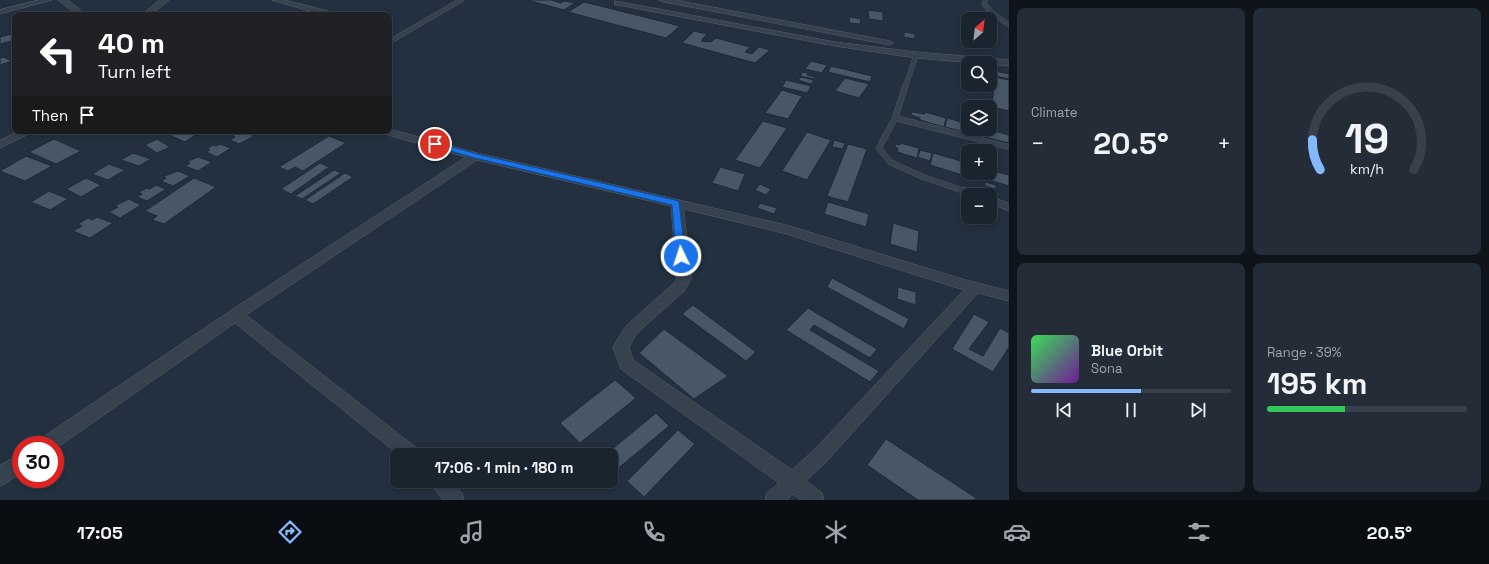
<!DOCTYPE html>
<meta charset="utf-8">
<style>
:root{--surface:#1a242f;--page:#232c37;--text:#f1f3f6;--muted:#9fa4aa;--line:#38414b;--accent:#84bafd}
body{margin:0;font-family:"Space Grotesk",sans-serif;background:var(--page);color:var(--text);height:100vh;display:flex;flex-direction:column;font-size:15px;white-space:nowrap}
*{box-sizing:border-box;margin:0}
p{font-size:13px;color:var(--muted)}
.icon{flex:none;width:22px;height:22px;fill:none;stroke:currentColor;stroke-width:2;stroke-linecap:round;stroke-linejoin:round}
.map{position:relative;flex:1;overflow:hidden}
.details{display:flex;flex-direction:column;gap:8px;padding:8px;background:#0e141a;width:480px}
.details>*{flex:none}
.banner{position:absolute;left:12px;top:12px;width:380px;height:122px;border-radius:8px;box-shadow:0 2px 6px #0003,0 0 0 1px var(--line);background:#202124;color:#fff;overflow:hidden}
.needle{width:26px;rotate:28deg}
.fabs{position:absolute;left:961px;top:12px;display:grid;gap:8px}
.fabs a{display:grid;place-items:center;width:36px;height:36px;border-radius:8px;background:var(--surface);box-shadow:0 2px 6px #0003,0 0 0 1px var(--line);font-size:20px}
.speed{position:absolute;left:12px;top:436px;display:flex;gap:8px;font-size:20px;font-weight:700;text-align:center}
.speed>*{display:grid;place-content:center;width:52px;height:52px;border-radius:50%;background:var(--surface);box-shadow:0 2px 6px #0003,0 0 0 1px var(--line);line-height:1}
.speed .limit{border:6px solid #d22;background:#fff;color:#111}
.pin{position:absolute;display:grid;place-items:center;width:34px;height:34px;color:#fff;margin:-17px;border:2px solid #fff;border-radius:50%;box-shadow:0 1px 4px #0007}
.me{position:absolute;width:44px;margin:-22px;rotate:356deg;stroke-linejoin:round;filter:drop-shadow(0 0 3px #0008)}
.turn{display:flex;align-items:center;gap:14px;height:84px;padding:0 20px;font-size:18px}
.turn .icon{width:52px;height:52px;stroke-width:2.5}
.turn b{display:block;font-size:28px;line-height:34px}
.then{display:flex;align-items:center;height:38px;padding:0 20px;background:#0003;gap:8px;font-size:15px}
.big{font-size:30px;font-weight:700;line-height:1.1}
.details .tile{flex:1;display:flex;flex-direction:column;justify-content:center;gap:6px;min-width:0;padding:0 14px;border-radius:8px;background:var(--page)}
.details .dial{align-items:center;gap:0}
.dial svg{height:104px;overflow:visible;fill:none;stroke:var(--line);stroke-width:7;stroke-linecap:round;text-anchor:middle}
.dial text{fill:var(--text);stroke:none}
.song{display:flex;align-items:center;gap:12px}
.cover{width:48px;height:48px;border-radius:6px;background:linear-gradient(135deg,hsl(130 70% 55%),hsl(280 70% 35%))}
.played{height:4px;border-radius:2px;background:linear-gradient(90deg,var(--accent) 55%,var(--line) 55%)}
.keys{display:flex;justify-content:space-around;direction:ltr}
.heat{display:flex;justify-content:space-between;align-items:center;font-size:22px;direction:ltr}
.charge{height:6px;border-radius:3px;background:linear-gradient(90deg,#34c759 39%,var(--line) 0)}
.details .tiles{flex:1;display:grid;gap:8px;grid-template-columns:repeat(2,1fr)}
.trip{position:absolute;left:390px;top:448px;width:228px;height:40px;border-radius:8px;background:var(--surface);box-shadow:0 2px 6px #0003,0 0 0 1px var(--line);font-weight:700;line-height:40px;text-align:center}
.tab-bar{display:flex;height:64px;justify-content:space-around;align-items:center;background:#0a0e13;color:var(--muted)}
.tab-bar .icon{width:28px;height:28px}
.tab-bar .current{color:var(--accent)}
.tab-bar b{font-size:18px;color:var(--text)}
main{display:flex;flex:1;min-height:0}
.map>svg:first-child{display:block}
</style>
<main>
<div class="map">
<svg width="1009" height="500" viewBox="0 0 1009 500">
<rect width="100%" height="100%" fill="#23303f"/>
<!-- building -->
<g fill="#485768" stroke="#1e2936">
<path d="M527 0H551L561 3 564 1 575 3 564 10Z"/>
<path d="M584 2 680 26 666 38 568 12Z"/>
<path d="M868 10 883 12V21L869 19Z"/>
<path d="M850 17 861 19 860 24 849 23Z"/>
<path d="M694 31 707 34 701 41 711 42 716 38 750 47 745 52 752 54 759 47 770 50 755 63 682 43Z"/>
<path d="M904 32 915 34V39L904 37Z"/>
<path d="M15 33V40L0 44V37Z"/>
<path d="M3 57 12 61 0 65V58Z"/>
<path d="M811 61 827 65 822 73 805 69Z"/>
<path d="M831 66 872 76 870 82 828 72Z"/>
<path d="M995 71 1009 74V79L995 76Z"/>
<path d="M803 72 808 73 807 75 815 77 814 79 800 76Z"/>
<path d="M801 77 814 80 811 84 798 80Z"/>
<path d="M995 77 1009 80V111L992 107Z"/>
<path d="M845 78 869 84 859 98 835 91Z"/>
<path d="M786 80 811 86 807 93 782 87Z"/>
<path d="M782 90 802 96 788 119 765 113Z"/>
<path d="M912 112 925 114V112L946 118 944 127 920 120V118L911 115Z"/>
<path d="M947 118 968 124V129H987L1009 135V143L945 127Z"/>
<path d="M763 121 787 128 760 168 735 160Z"/>
<path d="M173 131H189L197 134 185 142 167 134Z"/>
<path d="M245 132 254 136 239 144 230 140 235 137 232 135 237 133 241 134Z"/>
<path d="M807 132 831 140 807 180 782 171Z"/>
<path d="M329 136 346 143 303 171 295 167 288 171 279 167Z"/>
<path d="M54 139 81 151 56 164 29 152Z"/>
<path d="M157 139 170 147 157 153 145 145Z"/>
<path d="M834 140 845 143 843 149 832 147Z"/>
<path d="M900 143 919 148 917 158 897 152 898 148H895L896 144 900 145Z"/>
<path d="M220 144 231 148 217 157 206 152 210 150 207 149 213 145 216 146Z"/>
<path d="M848 144 867 149 848 202 827 196Z"/>
<path d="M920 150 932 153 930 161 918 157Z"/>
<path d="M133 153 151 159 139 166 121 160Z"/>
<path d="M933 153 968 163V173H990V170L1009 175V186L979 177 978 180 930 165Z"/>
<path d="M26 156 52 166 25 181 0 171Z"/>
<path d="M198 157 212 162 198 171 185 166 190 163 186 162Z"/>
<path d="M320 163 329 167 291 194 281 189Z"/>
<path d="M109 164 125 170 108 180 92 174Z"/>
<path d="M720 167 745 174 738 191 712 183Z"/>
<path d="M334 170 341 173 302 199 295 196Z"/>
<path d="M178 171 190 176 173 186 161 181 166 178 164 176Z"/>
<path d="M345 173 353 177 313 204 305 200Z"/>
<path d="M86 178 101 185 81 197 66 189Z"/>
<path d="M194 178 216 187 164 224 152 220 157 216 145 211Z"/>
<path d="M985 182 996 185V189L985 186Z"/>
<path d="M760 184 771 189 766 195 755 190Z"/>
<path d="M156 185 166 189 147 201 137 197 142 194 139 192 147 188 150 189Z"/>
<path d="M49 191 68 199 50 210 31 202Z"/>
<path d="M129 199 141 205 120 218 109 212 118 207 114 206Z"/>
<path d="M828 202 869 214 866 227 824 214Z"/>
<path d="M760 203 777 208 774 214 757 208Z"/>
<path d="M97 217 113 223 90 238 73 231 82 226 78 224 88 218 92 220Z"/>
<path d="M893 223 919 231 917 252 890 244Z"/>
<path d="M832 278 909 319 904 329 827 287Z"/>
<path d="M898 287 916 292V305L897 299Z"/>
<path d="M693 305 756 352 746 361 682 314Z"/>
<path d="M808 308 877 349 870 358 814 325 810 330 879 371 870 382 786 330Z"/>
<path d="M974 314 989 322 969 349 983 356 1000 328 1009 333V347L993 372 952 349Z"/>
<path d="M664 329 728 376 694 399 639 353Z"/>
<path d="M615 380 636 398 580 443 560 423Z"/>
<path d="M656 413 669 426 615 471 611 467V455H605Z"/>
<path d="M678 430 695 444 644 497 627 481Z"/>
<path d="M886 439 976 498 975 500H918L867 465Z"/>
</g>
<g fill="none" stroke-linecap="round" stroke-linejoin="round">
<!-- service-far2 casing -->
<g stroke="#55606d" stroke-width="5">
<g id="service-far2">
<path d="M985 0 984 4 992 13 1009 25"/>
<path d="M389 42 461 0"/>
<path d="M906 85 916 55"/>
</g>
</g>
<!-- service-far1 casing -->
<g stroke="#55606d" stroke-width="6">
<g id="service-far1">
<path d="M906 84 895 118 879 148 890 162 923 177 967 192"/>
<path d="M895 118 1009 147"/>
</g>
</g>
<!-- service casing -->
<g stroke="#55606d" stroke-width="8">
<g id="service">
<path d="M964 191 975 195"/>
<path d="M990 200 1009 207"/>
</g>
</g>
<!-- minor casing -->
<g stroke="#55606d" stroke-width="1">
<g id="minor">
<path d="M39 0H52L0 14V10Z"/>
<path d="M59 0H68L86 15H77Z"/>
<path d="M160 0H169L151 15H142Z"/>
<path d="M272 0H284L336 13 337 15H324Z"/>
<path d="M660 0H675L890 41 894 43 890 45 664 2Z"/>
<path d="M615 1 835 42 916 52 1009 60V66L916 58 835 46 618 5H615Z"/>
<path d="M389 129 477 153 786 225 962 279 1009 291V301L978 293 828 460 806 481 822 493 824 500H801L793 494 787 500H765L767 493 779 483 621 369 613 347 626 326 674 283 677 279 671 206 477 160 246 315 418 449 421 455H399L235 323 55 449V445H37L40 439 230 311 466 157 381 133 380 131H389ZM684 209 783 233 964 290 816 448 792 470 633 360 629 347 636 334 684 291 691 279Z"/>
<path d="M19 131H32L31 133 0 148V141Z"/>
<path d="M21 454V473L6 483 0 486V466Z"/>
<path d="M430 481H451L462 493 464 500H443L433 487Z"/>
</g>
</g>
<!-- service-far2 -->
<use href="#service-far2" stroke="#37424f" stroke-width="4.5"/>
<!-- service-far1 -->
<use href="#service-far1" stroke="#37424f" stroke-width="5.5"/>
<!-- service -->
<use href="#service" stroke="#37424f" stroke-width="7"/>
<!-- minor -->
<use href="#minor" fill="#37424f" fill-rule="evenodd"/>
</g>
<!-- route -->
<path fill="#1a73e8" stroke="#114b97" d="M435 142 477 154 679 201 685 256 681 260 676 256 672 205 475 158 433 146 432 144Z"/>
</svg>
<div class="fabs">
<a><svg class="needle" viewBox="-14 -14 28 28"><path d="M0-13l5 13h-10z" fill="#e53935"/><path d="M0 13l5-13h-10z" fill="#9fa4aa"/></svg></a>
<a><svg class="icon" aria-label="search" viewBox="0 0 24 24"><circle cx="10" cy="10" r="6"/><path d="M15 15l6 6"/></svg></a>
<a><svg class="icon" aria-label="layers" viewBox="0 0 24 24"><path d="M12 4l9 5-9 5-9-5zM3 14l9 5 9-5"/></svg></a>
<a>+</a>
<a>−</a>
</div>
<div class="speed"><div class="limit">30</div></div>
<div class="pin" style="left:435px;top:144px;background:#d93025"><svg class="icon" aria-label="arrive" viewBox="0 0 24 24"><path d="M6 21V4h12l-3 4 3 4H6"/></svg></div>
<svg class="me" style="left:681px;top:256px" viewBox="-20 -20 40 40"><circle r="17" fill="#1a73e8" stroke="#fff" stroke-width="3"/><path d="M0-11L8 9 0 5-8 9z" fill="#fff"/></svg>
<div class="trip">17:06 · 1 min · 180 m</div>
<div class="banner">
<div class="turn"><svg class="icon" aria-label="left" viewBox="0 0 24 24"><path d="M17 20v-9H6M10 6l-5 5 5 5"/></svg><div><b>40 m</b>Turn left</div></div>
<div class="then">Then<svg class="icon" aria-label="arrive" viewBox="0 0 24 24"><path d="M6 21V4h12l-3 4 3 4H6"/></svg></div>
</div>
</div>
<section class="details">
<div class="tiles">
<div class="tile"><p>Climate</p>
<div class="heat"><a>−</a><b class="big">20.5°</b><a>+</a></div>
</div>
<div class="tile dial"><svg viewBox="0 0 100 80">
<path d="M14 69A42 42 0 1 1 86 69"/>
<path d="M14 69A42 42 0 0 1 8 46" stroke="#84bafd"/>
<text x="50" y="56" font-size="32" font-weight="700">19</text>
<text x="50" y="72" font-size="11">km/h</text>
</svg></div>
<div class="tile">
<div class="song"><i class="cover"></i><div><b>Blue Orbit</b><p>Sona</p></div></div>
<div class="played"></div>
<div class="keys"><svg class="icon" aria-label="previous" viewBox="0 0 24 24"><path d="M18 5L8 12l10 7zM5 5v14"/></svg><svg class="icon" aria-label="pause" viewBox="0 0 24 24"><path d="M8 5v14M16 5v14"/></svg><svg class="icon" aria-label="next" viewBox="0 0 24 24"><path d="M6 5l10 7-10 7zM19 5v14"/></svg></div>
</div>
<div class="tile"><p>Range · 39%</p><b class="big">195 km</b><div class="charge"></div></div>
</div>
</section>
</main>
<nav class="tab-bar">
<b>17:05</b>
<svg class="icon current" aria-label="directions" viewBox="0 0 24 24"><path d="M12 3l9 9-9 9-9-9zM9 14v-3h6M13 9l2 2-2 2"/></svg>
<svg class="icon" aria-label="music" viewBox="0 0 24 24"><path d="M9 18V5l10-2v13"/><circle cx="6" cy="18" r="3"/><circle cx="16" cy="16" r="3"/></svg>
<svg class="icon" aria-label="phone" viewBox="0 0 24 24"><path d="M5 4h4l2 5-3 2q2 4 5 5l2-3 5 2v4C11 20 4 13 5 4z"/></svg>
<svg class="icon" aria-label="climate" viewBox="0 0 24 24"><path d="M12 3v18M4 7l16 10M4 17L20 7"/></svg>
<svg class="icon" aria-label="car" viewBox="0 0 24 24"><path d="M5 17H2v-5l4-1 3-4h7l3 4 3 1v5h-3M9 17h6M6 11h13"/><circle cx="7" cy="17" r="2"/><circle cx="17" cy="17" r="2"/></svg>
<svg class="icon" aria-label="filters" viewBox="0 0 24 24"><path d="M4 7h16M4 17h16"/><circle cx="9" cy="7" r="2"/><circle cx="15" cy="17" r="2"/></svg>
<b>20.5°</b>
</nav>
